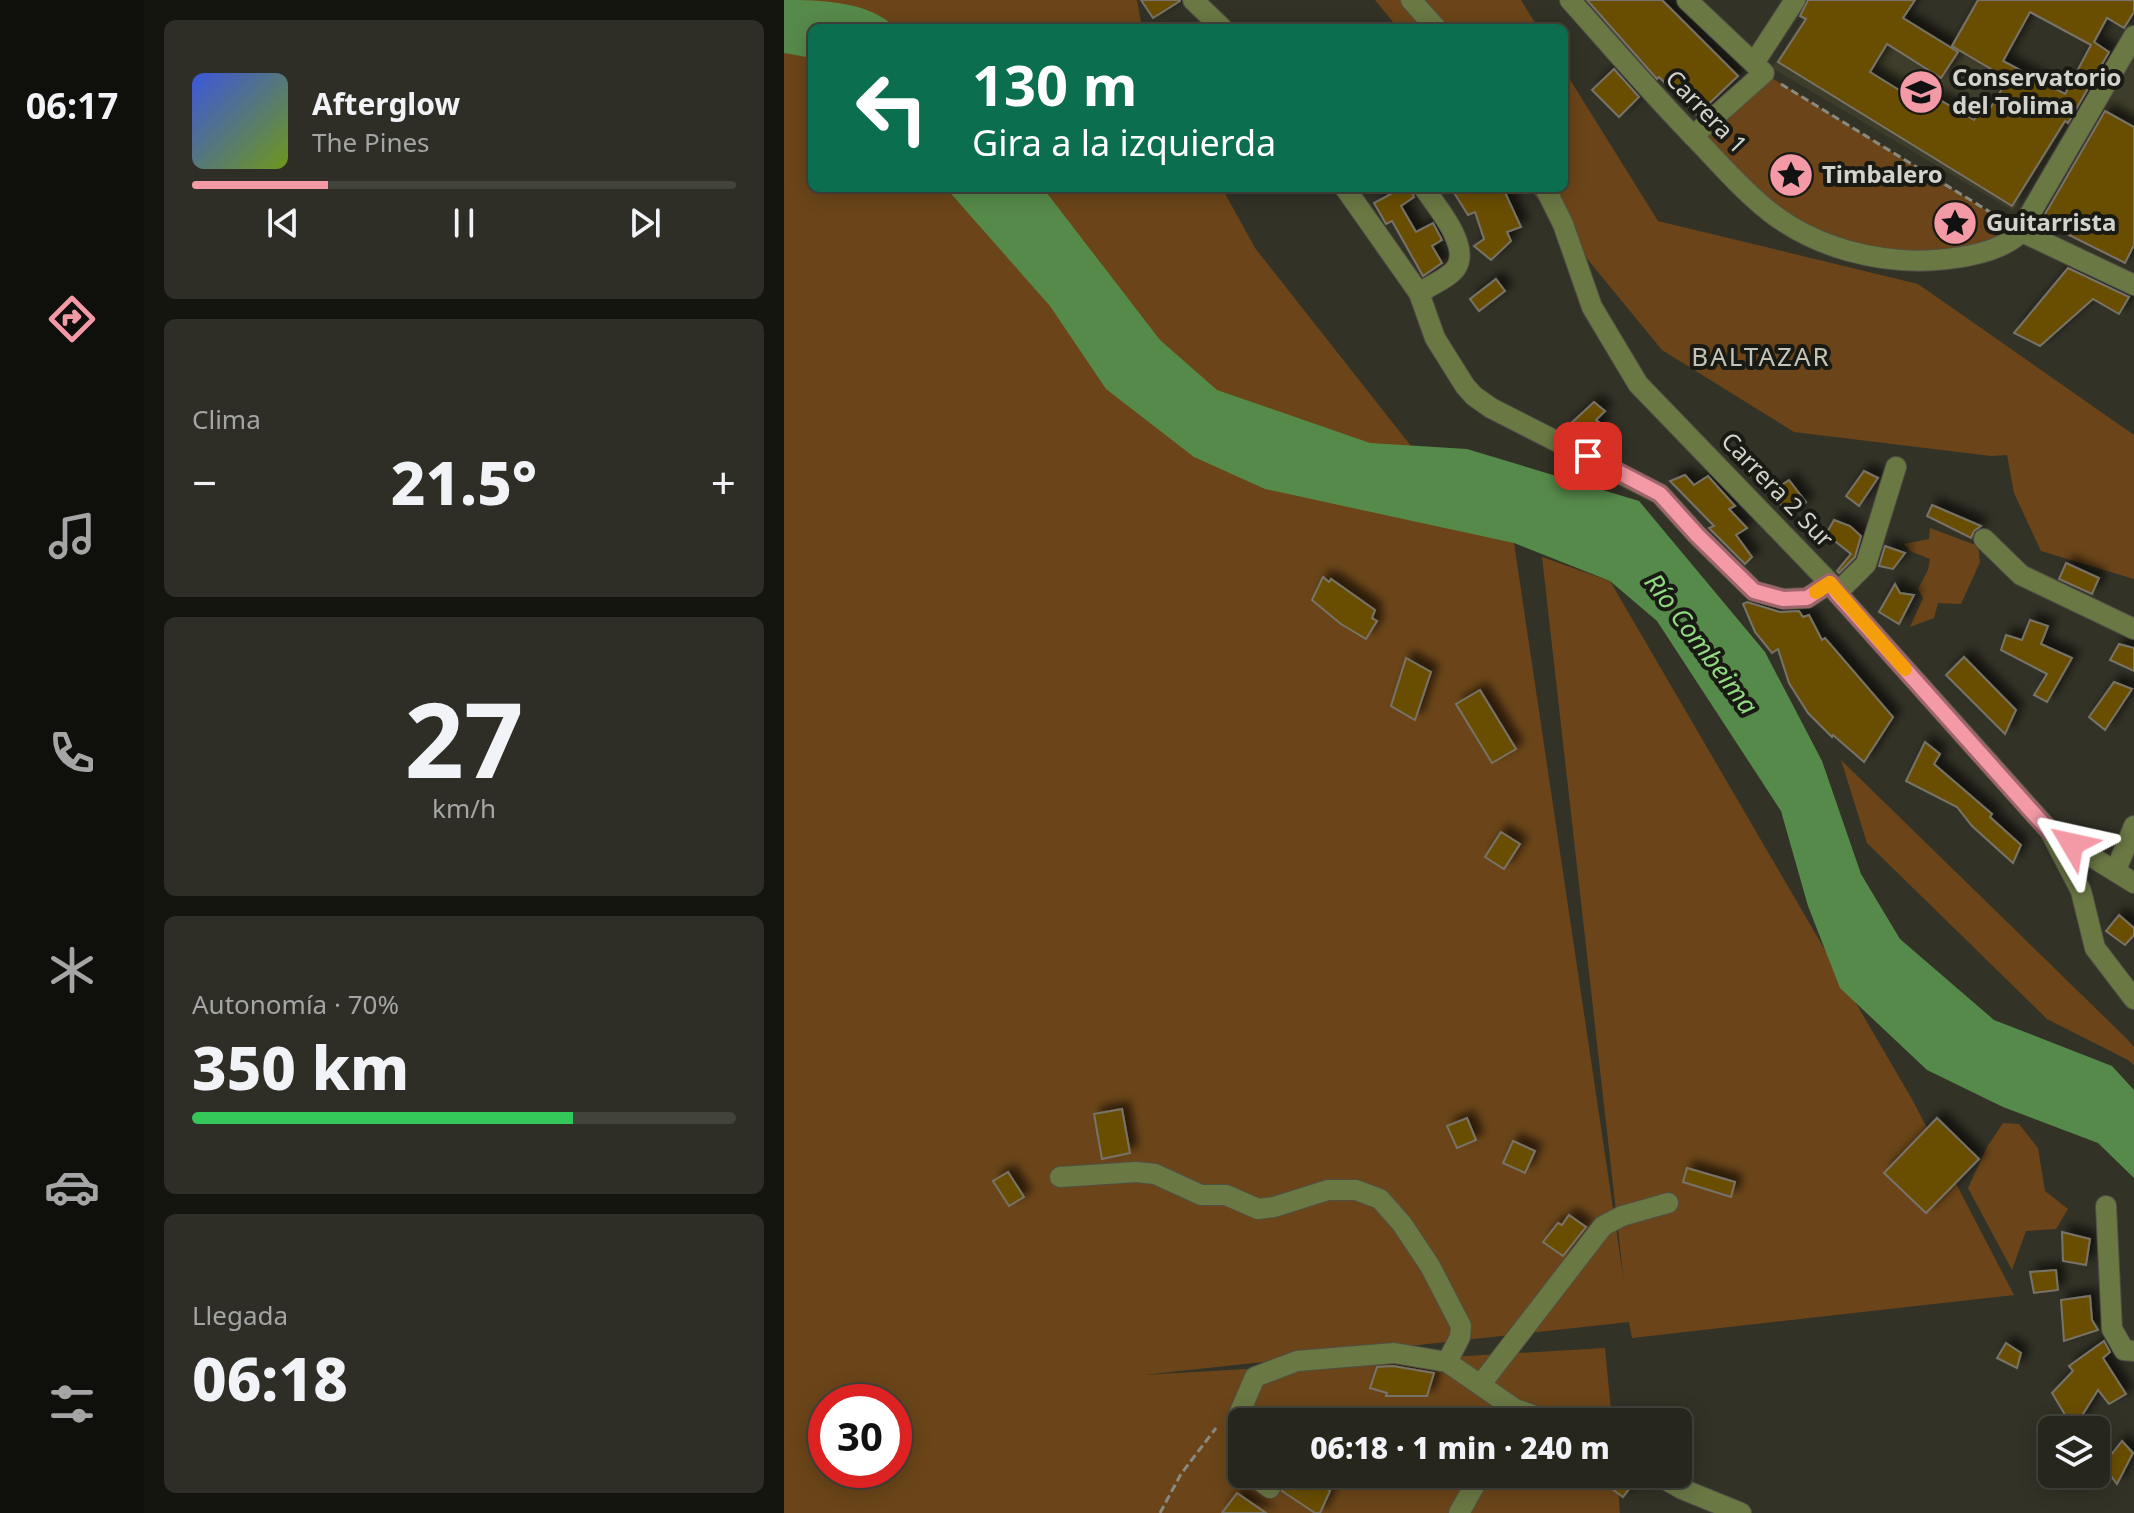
<!DOCTYPE html>
<html lang="es">
<meta charset="utf-8">
<style>
:root{--surface:#26261d;--page:#2e2e26;--text:#f1f3f6;--muted:#a4a5a4;--line:#42433b;--accent:#f49aa6}
body{margin:0;font-family:"Noto Sans",sans-serif;background:var(--page);color:var(--text);height:100vh;display:flex;flex-direction:column;font-size:30px;white-space:nowrap}
*{box-sizing:border-box;margin:0}
p{font-size:26px;color:var(--muted)}
.icon{flex:none;width:44px;height:44px;fill:none;stroke:currentColor;stroke-width:2;stroke-linecap:round;stroke-linejoin:round}
.map{position:relative;flex:1;overflow:hidden}
.sheet{display:flex;flex-direction:column;gap:20px;padding:20px;background:#151510;width:640px}
.sheet>*{flex:none}
.banner{position:absolute;left:24px;top:24px;width:760px;height:168px;border-radius:12px;box-shadow:0 4px 20px #0003,0 0 0 2px var(--line);background:#0b6e4f;color:#fff;overflow:hidden}
.controls{position:absolute;left:1254px;top:1416px;display:grid;gap:16px}
.controls a{display:grid;place-items:center;width:72px;height:72px;border-radius:12px;background:var(--surface);box-shadow:0 4px 20px #0003,0 0 0 2px var(--line);font-size:40px}
.speed{position:absolute;left:24px;top:1384px;display:flex;gap:16px;font-size:40px;font-weight:700;text-align:center}
.speed>*{display:grid;place-content:center;width:104px;height:104px;border-radius:50%;background:var(--surface);box-shadow:0 4px 20px #0003,0 0 0 2px var(--line);line-height:1}
.speed .limit{border:12px solid #d22;background:#fff;color:#111}
.pin{position:absolute;display:grid;place-items:center;width:68px;height:68px;color:#fff;margin:-34px;border-radius:16px;box-shadow:0 4px 12px #0006}
.me{position:absolute;width:88px;margin:-44px;rotate:306deg;stroke-linejoin:round;filter:drop-shadow(0 0 6px #0008)}
.turn{display:flex;align-items:center;gap:28px;height:168px;padding:0 32px;font-size:36px}
.turn .icon{width:104px;height:104px;stroke-width:2.5}
.turn b{display:block;font-size:56px;line-height:68px}
.big{font-size:60px;font-weight:800;line-height:1.1}
.sheet .card{flex:1;display:flex;flex-direction:column;justify-content:center;gap:12px;min-width:0;padding:0 28px;border-radius:12px;background:var(--page)}
.sheet .dial{align-items:center;gap:0}
.dial b{font-size:104px;line-height:1}
.song{display:flex;align-items:center;gap:24px}
.cover{width:96px;height:96px;border-radius:12px;background:linear-gradient(135deg,hsl(230 70% 55%),hsl(80 70% 35%))}
.played{height:8px;border-radius:4px;background:linear-gradient(90deg,var(--accent) 25%,var(--line) 25%)}
.keys{display:flex;justify-content:space-around;direction:ltr}
.heat{display:flex;justify-content:space-between;align-items:center;font-size:44px;direction:ltr}
.charge{height:12px;border-radius:6px;background:linear-gradient(90deg,#34c759 70%,var(--line) 0)}
.trip{position:absolute;left:444px;top:1408px;width:464px;height:80px;border-radius:12px;background:var(--surface);box-shadow:0 4px 20px #0003,0 0 0 2px var(--line);font-weight:800;line-height:80px;text-align:center}
main{display:flex;flex:1;min-height:0}
.menu{display:flex;flex-direction:column;width:144px;justify-content:space-around;align-items:center;background:#0f0f0c;color:var(--muted)}
.menu .icon{width:56px;height:56px}
.menu .selected{color:var(--accent)}
.menu b{font-size:36px;color:var(--text)}
.map>svg:first-child{display:block}
</style>
<main>
<nav class="menu">
<b>06:17</b>
<svg class="icon selected" aria-label="directions" viewBox="0 0 24 24"><path d="M12 3l9 9-9 9-9-9zM9 14v-3h6M13 9l2 2-2 2"/></svg>
<svg class="icon" aria-label="music" viewBox="0 0 24 24"><path d="M9 18V5l10-2v13"/><circle cx="6" cy="18" r="3"/><circle cx="16" cy="16" r="3"/></svg>
<svg class="icon" aria-label="phone" viewBox="0 0 24 24"><path d="M5 4h4l2 5-3 2q2 4 5 5l2-3 5 2v4C11 20 4 13 5 4z"/></svg>
<svg class="icon" aria-label="climate" viewBox="0 0 24 24"><path d="M12 3v18M4 7l16 10M4 17L20 7"/></svg>
<svg class="icon" aria-label="car" viewBox="0 0 24 24"><path d="M5 17H2v-5l4-1 3-4h7l3 4 3 1v5h-3M9 17h6M6 11h13"/><circle cx="7" cy="17" r="2"/><circle cx="17" cy="17" r="2"/></svg>
<svg class="icon" aria-label="filters" viewBox="0 0 24 24"><path d="M4 7h16M4 17h16"/><circle cx="9" cy="7" r="2"/><circle cx="15" cy="17" r="2"/></svg>
</nav>
<section class="sheet">
<div class="card">
<div class="song"><i class="cover"></i><div><b>Afterglow</b><p>The Pines</p></div></div>
<div class="played"></div>
<div class="keys"><svg class="icon" aria-label="previous" viewBox="0 0 24 24"><path d="M18 5L8 12l10 7zM5 5v14"/></svg><svg class="icon" aria-label="pause" viewBox="0 0 24 24"><path d="M8 5v14M16 5v14"/></svg><svg class="icon" aria-label="next" viewBox="0 0 24 24"><path d="M6 5l10 7-10 7zM19 5v14"/></svg></div>
</div>
<div class="card"><p>Clima</p>
<div class="heat"><a>−</a><b class="big">21.5°</b><a>+</a></div>
</div>
<div class="card dial"><b>27</b><p>km/h</p></div>
<div class="card"><p>Autonomía · 70%</p><b class="big">350 km</b><div class="charge"></div></div>
<div class="card"><p>Llegada</p><b class="big">06:18</b></div>
</section>
<div class="map">
<svg width="1350" height="1513" viewBox="0 0 1350 1513">
<defs>
<filter id="shadow"><feDropShadow dx="7" dy="-7" stdDeviation="4" flood-color="#0009"/></filter>
</defs>
<rect width="100%" height="100%" fill="#333227"/>
<!-- built -->
<g fill="#3e3c2a">
<path d="M1029 0H1092L1287 116 1229 211 988 68Z"/>
<path d="M1350 55V127L1320 110Z"/>
</g>
<!-- green -->
<g fill="#6b4519" fill-rule="evenodd">
<path d="M0 0H353L358 28H28V188H438L471 248 627 446 730 543 840 1282 758 557 826 581 1129 1101 1230 1295 848 1338 845 1322 359 1375 821 1348 828 1422H458V1474H833L836 1513H0ZM42 1402H110V1470H42Z"/>
<path d="M591 0H737L754 28H614Z"/>
<path d="M780 70 874 221 1134 284 1350 435V579L1257 551 1230 493 1223 455 1207 456 1010 432 878 350 745 188H780Z"/>
<path d="M980 73 1236 231 1134 261 1024 235 909 136Z"/>
<path d="M1146 528 1194 546 1196 562 1177 604 1154 603 1150 618 1126 627 1139 598 1134 589 1144 570 1146 559 1126 551 1120 544 1145 539Z"/>
<path d="M1057 760 1343 1039 1350 1047V1065L1344 1060 1263 1019 1083 843Z"/>
<path d="M1219 1123 1235 1124 1254 1148 1261 1191 1284 1209 1272 1229 1242 1231 1228 1270 1184 1188 1203 1147Z"/>
</g>
<!-- water -->
<g fill="#568a4a">
<path d="M0 0C37 0 85 1 112 28H28V58L0 53Z"/>
<path d="M162 188H259L376 340 433 390 586 443 683 449 855 501 981 652 1038 761 1077 874 1116 939 1210 1020 1328 1066 1350 1090V1178L1314 1143 1219 1107 1143 1070 1056 988 1024 906 997 811 873 621 826 581 730 543 481 489 410 457 322 389 266 306Z"/>
</g>
<!-- building -->
<g fill="#694e06" stroke="#787367" stroke-width="2" fill-rule="evenodd" filter="url(#shadow)">
<path d="M357 0H396V1L369 18Z"/>
<path d="M803 0H878L954 76 913 115 875 77 873 79Z"/>
<path d="M1024 0H1131L1119 18 1174 52 1157 78 1103 44 1086 72 1144 108 1151 97 1190 120 1200 103 1207 107 1224 79 1168 46 1194 0H1350V12L1340 28 1323 18 1310 42 1325 52 1284 123 1281 121 1228 206 994 62 1022 19 1016 16ZM1246 12 1307 45 1281 94 1219 61Z"/>
<path d="M830 69 855 97 835 117 808 90Z"/>
<path d="M1321 111 1350 127V245L1341 263 1257 221Z"/>
<path d="M618 188H627L630 197 617 206 632 232 649 223 658 240 648 246 658 263 639 276 608 221 602 224 590 203Z"/>
<path d="M667 188H719L737 227 723 232 727 241 707 260 690 246 700 239 691 212 684 215Z"/>
<path d="M1284 268 1345 297 1335 314 1309 299 1256 346 1230 333Z"/>
<path d="M712 279 721 291 695 311 686 299Z"/>
<path d="M810 402 821 411 812 420 819 425 805 442 783 427Z"/>
<path d="M1080 471 1094 478 1075 506 1062 496Z"/>
<path d="M901 475 910 485 924 476 951 506 945 509 963 528 952 535 968 557 961 564 925 528 930 526 886 481Z"/>
<path d="M1005 480 1022 502 1006 516 987 492Z"/>
<path d="M1148 505 1197 526 1190 531 1187 538 1143 516Z"/>
<path d="M1050 520 1066 526 1077 536 1071 557 1055 573 1053 571 1067 554 1042 534Z"/>
<path d="M1101 546 1121 553 1109 569 1095 566Z"/>
<path d="M1282 563 1315 578 1308 594 1275 579Z"/>
<path d="M539 577 545 582 547 579 591 610 588 618 593 621 582 639 557 624 528 600Z"/>
<path d="M1111 584 1116 593 1130 595 1115 624 1095 612Z"/>
<path d="M963 602 996 612 1015 611 1019 617 1025 615 1038 640 1041 638 1109 717 1080 762 1049 735 1048 737 1024 713 1005 683 994 649 988 653 971 632 959 604Z"/>
<path d="M1246 620 1264 626 1257 644 1288 658 1263 702 1250 695 1263 674 1217 650 1222 635 1238 640Z"/>
<path d="M1335 644 1350 648V671L1326 660Z"/>
<path d="M1180 657 1232 710 1221 734 1162 675Z"/>
<path d="M622 658 647 672 631 720 607 706Z"/>
<path d="M1330 682 1348 689 1321 730 1305 717Z"/>
<path d="M696 690 732 749 708 763 672 704Z"/>
<path d="M1141 742 1156 754 1150 764 1208 814 1206 817 1237 845 1229 863 1188 826 1173 807 1122 781Z"/>
<path d="M717 832 736 844 720 869 701 857Z"/>
<path d="M1335 915 1350 928V935L1341 945 1322 931Z"/>
<path d="M338 1109 346 1153 318 1159 310 1114Z"/>
<path d="M683 1118 692 1140 673 1148 663 1126Z"/>
<path d="M1153 1118 1195 1159 1142 1213 1100 1173Z"/>
<path d="M729 1141 751 1151 741 1173 719 1163Z"/>
<path d="M903 1168 951 1182 947 1197 899 1182Z"/>
<path d="M224 1172 240 1197 225 1206 209 1181Z"/>
<path d="M785 1215 802 1227 779 1256 759 1242 774 1223 778 1225Z"/>
<path d="M1278 1232 1306 1239 1302 1265 1279 1261Z"/>
<path d="M1272 1270 1274 1290 1250 1293 1246 1272Z"/>
<path d="M1306 1296 1308 1320 1314 1330 1280 1341 1277 1300Z"/>
<path d="M1320 1341 1326 1352 1319 1358 1342 1394 1325 1404 1314 1390 1289 1430H1286L1280 1413 1268 1393 1289 1371 1285 1366Z"/>
<path d="M1222 1343 1237 1353 1233 1368 1213 1358Z"/>
<path d="M593 1367 609 1366 650 1373 643 1396H602L603 1393 586 1388Z"/>
<path d="M1338 1441 1349 1453 1333 1484 1319 1465Z"/>
<path d="M499 1474H523L546 1491 536 1513H531L498 1491 496 1480Z"/>
<path d="M832 1474H836L849 1484 839 1497 823 1485Z"/>
<path d="M453 1493 482 1513H438Z"/>
</g>
<g fill="none" stroke-linecap="round" stroke-linejoin="round">
<!-- minor casing -->
<g stroke="#504f45" stroke-width="22">
<g id="minor">
<path d="M409 0 438 28"/>
<path d="M627 0 652 28"/>
<path d="M786 0C828 47 869 95 913 140 936 164 959 191 986 212 1032 248 1095 264 1152 260 1178 258 1212 253 1233 236L1350 36"/>
<path d="M903 0 980 73 909 136"/>
<path d="M970 63 1011 0"/>
<path d="M561 188 635 293 651 338 681 386 690 396 707 408 876 494 913 535 970 591 999 599 1023 598 1046 583"/>
<path d="M761 188 779 224 808 307 854 384 1046 583 1053 593 1266 831 1350 883"/>
<path d="M1236 231 1350 285"/>
<path d="M635 293C645 286 665 278 672 268 687 246 652 206 640 188"/>
<path d="M1200 539 1237 575 1350 629"/>
<path d="M1053 593 1082 564 1112 467"/>
<path d="M1267 833 1297 891 1311 948 1350 999"/>
<path d="M1332 870 1350 826"/>
<path d="M276 1177 352 1172 371 1174 417 1195H442L474 1209 490 1207 544 1190H572L596 1199 618 1224 646 1266 677 1326 676 1337 663 1362"/>
<path d="M1322 1206 1328 1329 1340 1350 1350 1351"/>
<path d="M697 1384 819 1226 838 1216 884 1203"/>
<path d="M458 1456 452 1421 471 1377 513 1361 610 1353 663 1362 731 1409 768 1422"/>
<path d="M467 1474 486 1488"/>
<path d="M872 1474 898 1489 957 1513"/>
<path d="M675 1513 697 1474"/>
</g>
</g>
<!-- path -->
<g stroke="#8a8a81" stroke-width="3" stroke-dasharray="8 4" stroke-linecap="butt">
<path d="M997 84 1219 220"/>
<path d="M376 1513 397 1474 432 1428"/>
</g>
<!-- minor -->
<use href="#minor" stroke="#6a7844" stroke-width="20"/>
</g>
<g fill="none" stroke-linecap="round" stroke-linejoin="round">
<!-- route casing -->
<g stroke="#9f646c" stroke-width="20">
<path id="route" d="M804 456 876 494 913 535 970 591 999 599 1023 598 1046 583 1053 593 1252 816 1266 831 1288 844"/>
</g>
<!-- route -->
<use href="#route" stroke="#f49aa6" stroke-width="14"/>
<!-- slow -->
<path stroke="#f59e0b" stroke-width="14" d="M1032 592 1046 583 1121 669"/>
</g>
<!-- icons -->
<defs>
<g id="university-disc" transform="scale(2.3)"><circle r="9.5" fill="#f49aa6" stroke="#1a1a15"/><path d="M0-5L7-2L0 1L-7-2ZM-4 1L0 2.5L4 1V4Q0 6-4 4Z" fill="#111"/></g>
<g id="sight-disc" transform="scale(2.3)"><circle r="9.5" fill="#f49aa6" stroke="#1a1a15"/><path d="M0-6L1.8-2.2L6-1.7L2.9 1.2L3.7 5.4L0 3.3L-3.7 5.4L-2.9 1.2L-6-1.7L-1.8-2.2Z" fill="#111"/></g>
</defs>
<g fill-rule="evenodd">
<use href="#university-disc" x="1137" y="92"/>
<use href="#sight-disc" x="1007" y="175"/>
<use href="#sight-disc" x="1171" y="223"/>
</g>
<g text-anchor="middle" stroke-width="8" stroke-linejoin="round" paint-order="stroke">
<!-- poi labels -->
<g font-size="24" font-weight="bold" fill="#d3d3cc" stroke="#1a1a15" text-anchor="start">
<text x="1168" y="86">Conservatorio<tspan x="1168" dy="28">del Tolima</tspan></text>
<text x="1038" y="183">Timbalero</text>
<text x="1202" y="231">Guitarrista</text>
</g>
<!-- street labels -->
<g font-size="24" fill="#d3d3cc" stroke="#1a1a15">
<text transform="translate(922 112) rotate(46)" y="8">Carrera 1</text>
<text transform="translate(993 490) rotate(46)" y="8">Carrera 2 Sur</text>
</g>
<!-- neighbourhood labels -->
<g font-size="26" letter-spacing="2" fill="#c4c3b5" stroke="#1a1a15">
<text x="977" y="366">BALTAZAR</text>
</g>
<!-- water labels -->
<g font-size="26" font-style="italic" fill="#92da81" stroke="#1a1a15">
<text transform="translate(917 644) rotate(53)" y="9">Río Combeima</text>
</g>
</g>
</svg>
<div class="controls">
<a><svg class="icon" aria-label="layers" viewBox="0 0 24 24"><path d="M12 4l9 5-9 5-9-5zM3 14l9 5 9-5"/></svg></a>
</div>
<div class="speed"><div class="limit">30</div></div>
<div class="pin" style="left:804px;top:456px;background:#d93025"><svg class="icon" aria-label="arrive" viewBox="0 0 24 24"><path d="M6 21V4h12l-3 4 3 4H6"/></svg></div>
<svg class="me" style="left:1288px;top:844px" viewBox="-20 -20 40 40"><path d="M0-17L14 15 0 8-14 15z" fill="#f49aa6" stroke="#fff" stroke-width="4"/></svg>
<div class="trip">06:18 · 1 min · 240 m</div>
<div class="banner">
<div class="turn"><svg class="icon" aria-label="left" viewBox="0 0 24 24"><path d="M17 20v-9H6M10 6l-5 5 5 5"/></svg><div><b>130 m</b>Gira a la izquierda</div></div>
</div>
</div>
</main>
